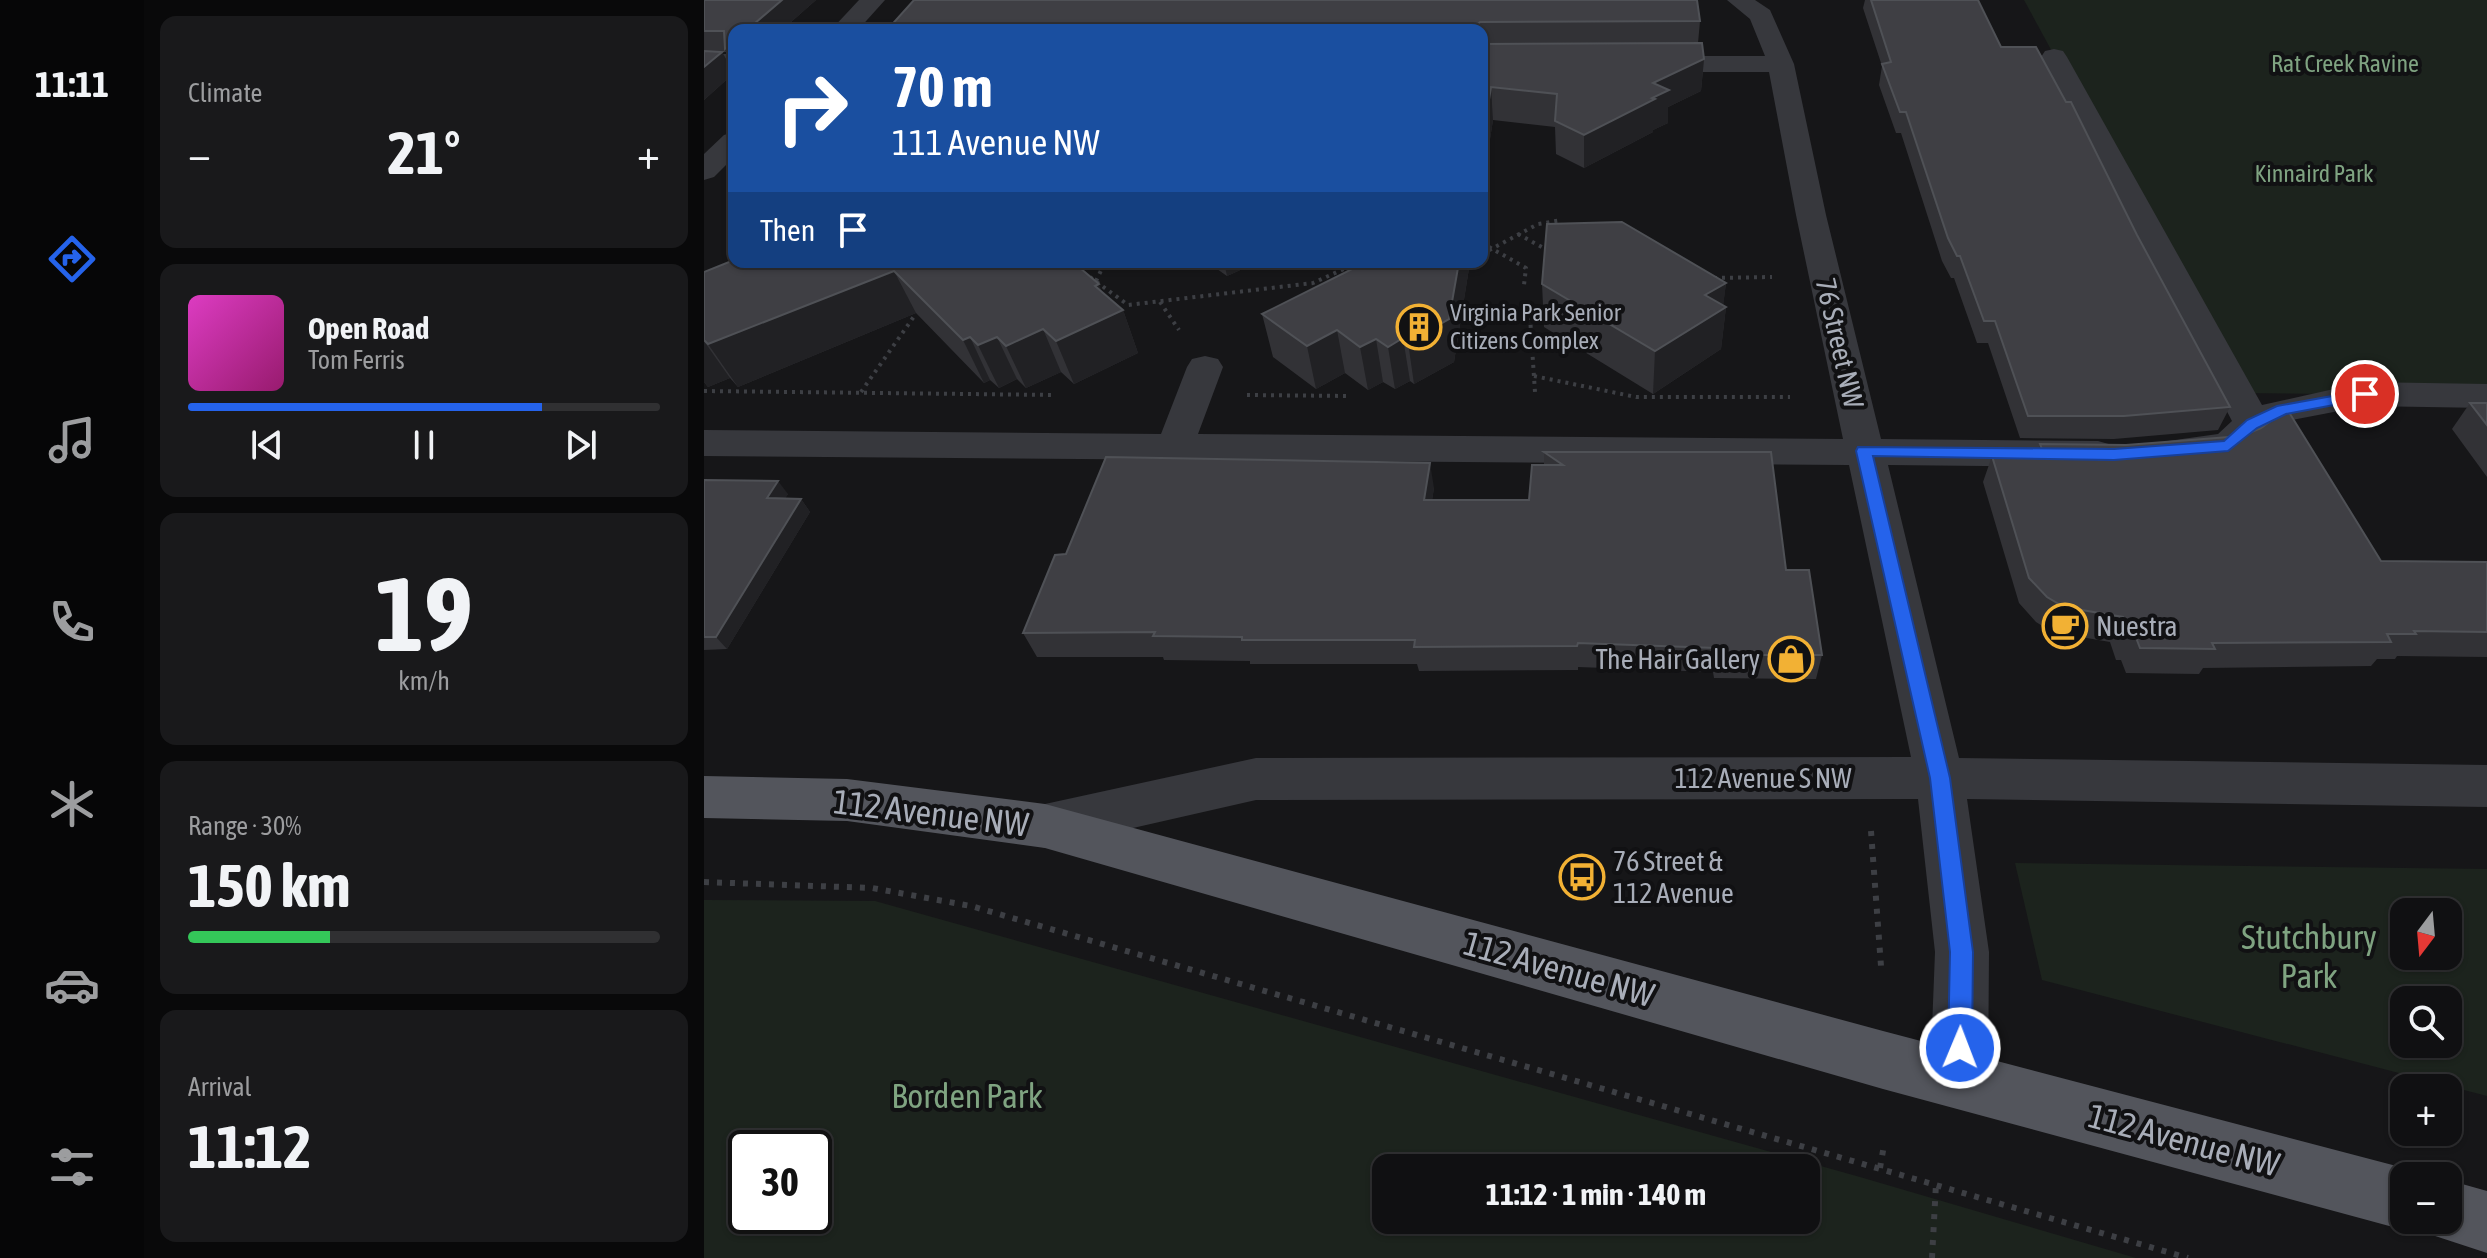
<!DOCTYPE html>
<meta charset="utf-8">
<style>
:root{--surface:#101012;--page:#19191b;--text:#f1f3f6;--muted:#9c9d9f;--line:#303032;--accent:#2563eb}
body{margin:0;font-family:"Asap Condensed",sans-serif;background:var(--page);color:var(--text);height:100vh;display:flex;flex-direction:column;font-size:30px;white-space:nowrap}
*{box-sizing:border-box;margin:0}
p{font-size:26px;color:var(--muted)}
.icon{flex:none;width:44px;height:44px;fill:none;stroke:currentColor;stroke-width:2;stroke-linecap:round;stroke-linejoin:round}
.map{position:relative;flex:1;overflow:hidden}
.panel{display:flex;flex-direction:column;gap:16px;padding:16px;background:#09090a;width:560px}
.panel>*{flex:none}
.guide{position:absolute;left:24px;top:24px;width:760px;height:244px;border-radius:16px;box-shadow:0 2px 6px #0004,0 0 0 2px var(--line);background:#1a4fa0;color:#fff;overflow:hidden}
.needle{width:52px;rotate:196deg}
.buttons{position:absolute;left:1686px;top:898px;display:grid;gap:16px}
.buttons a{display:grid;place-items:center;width:72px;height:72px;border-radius:16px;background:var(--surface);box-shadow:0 2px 6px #0004,0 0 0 2px var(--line);font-size:40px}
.speed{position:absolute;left:24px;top:1130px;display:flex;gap:16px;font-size:40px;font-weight:700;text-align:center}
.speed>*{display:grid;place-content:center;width:104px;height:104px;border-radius:50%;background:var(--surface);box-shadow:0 2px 6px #0004,0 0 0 2px var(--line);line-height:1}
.speed .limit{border:4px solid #111;border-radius:12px;background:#fff;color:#111}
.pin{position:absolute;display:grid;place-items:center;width:68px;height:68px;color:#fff;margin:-34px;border:4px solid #fff;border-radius:50%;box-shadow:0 2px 8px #0007}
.me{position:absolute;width:88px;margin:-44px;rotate:1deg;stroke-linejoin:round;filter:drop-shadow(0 0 6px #0008)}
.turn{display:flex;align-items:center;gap:28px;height:168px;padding:0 32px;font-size:36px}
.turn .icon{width:104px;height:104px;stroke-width:2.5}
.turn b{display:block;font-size:56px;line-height:68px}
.then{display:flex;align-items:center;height:76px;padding:0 32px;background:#0003;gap:16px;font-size:30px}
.big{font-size:60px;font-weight:700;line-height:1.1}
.panel .widget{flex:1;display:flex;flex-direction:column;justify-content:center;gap:12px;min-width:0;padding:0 28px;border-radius:16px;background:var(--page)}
.panel .dial{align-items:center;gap:0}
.dial b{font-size:104px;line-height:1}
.song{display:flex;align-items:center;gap:24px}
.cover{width:96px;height:96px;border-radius:12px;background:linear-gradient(135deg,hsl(310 70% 55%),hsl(320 70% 35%))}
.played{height:8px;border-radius:4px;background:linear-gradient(90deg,var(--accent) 75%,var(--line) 75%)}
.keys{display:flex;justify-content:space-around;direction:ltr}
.heat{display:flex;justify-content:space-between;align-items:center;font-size:44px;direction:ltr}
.charge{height:12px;border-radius:6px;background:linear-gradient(90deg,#34c759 30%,var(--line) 0)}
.trip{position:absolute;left:668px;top:1154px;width:448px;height:80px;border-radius:16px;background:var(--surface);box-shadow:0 2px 6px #0004,0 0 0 2px var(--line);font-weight:700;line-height:80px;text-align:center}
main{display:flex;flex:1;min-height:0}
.tab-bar{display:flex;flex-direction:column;width:144px;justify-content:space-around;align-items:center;background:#060607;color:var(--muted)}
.tab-bar .icon{width:56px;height:56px}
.tab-bar .on{color:var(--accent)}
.tab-bar b{font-size:36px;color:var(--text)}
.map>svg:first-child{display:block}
</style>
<main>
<nav class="tab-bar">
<b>11:11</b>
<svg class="icon on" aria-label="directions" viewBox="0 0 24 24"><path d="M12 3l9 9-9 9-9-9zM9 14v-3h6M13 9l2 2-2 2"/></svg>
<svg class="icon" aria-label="music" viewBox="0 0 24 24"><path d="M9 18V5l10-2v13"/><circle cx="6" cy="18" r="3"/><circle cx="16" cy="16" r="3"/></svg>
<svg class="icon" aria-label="phone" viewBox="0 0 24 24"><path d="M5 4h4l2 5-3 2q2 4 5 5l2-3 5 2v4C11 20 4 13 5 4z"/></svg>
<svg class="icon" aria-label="climate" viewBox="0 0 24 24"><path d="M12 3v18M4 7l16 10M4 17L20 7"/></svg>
<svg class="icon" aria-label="car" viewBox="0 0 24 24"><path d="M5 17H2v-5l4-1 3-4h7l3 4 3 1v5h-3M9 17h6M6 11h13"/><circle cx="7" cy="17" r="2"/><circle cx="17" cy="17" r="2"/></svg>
<svg class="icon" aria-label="filters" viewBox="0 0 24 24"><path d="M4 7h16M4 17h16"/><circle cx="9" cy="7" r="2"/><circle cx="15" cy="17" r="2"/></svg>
</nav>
<section class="panel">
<div class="widget"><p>Climate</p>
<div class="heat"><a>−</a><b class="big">21°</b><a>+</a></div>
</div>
<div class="widget">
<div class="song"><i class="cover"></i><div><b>Open Road</b><p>Tom Ferris</p></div></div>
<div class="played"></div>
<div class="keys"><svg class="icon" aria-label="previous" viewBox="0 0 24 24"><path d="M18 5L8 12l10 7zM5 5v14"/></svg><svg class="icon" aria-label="pause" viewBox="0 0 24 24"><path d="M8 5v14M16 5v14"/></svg><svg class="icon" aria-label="next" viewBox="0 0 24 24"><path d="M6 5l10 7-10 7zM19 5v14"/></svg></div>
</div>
<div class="widget dial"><b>19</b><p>km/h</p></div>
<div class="widget"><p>Range · 30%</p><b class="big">150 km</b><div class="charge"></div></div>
<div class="widget"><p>Arrival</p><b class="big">11:12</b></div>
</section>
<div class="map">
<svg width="1783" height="1258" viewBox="0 0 1783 1258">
<rect width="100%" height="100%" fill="#161618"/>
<!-- green -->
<g fill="#1c231d" fill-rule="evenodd">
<path d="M1320 0H1783V396L1534 393Z"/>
<path d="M1311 863 1783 869V1096L1338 980ZM1700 912H1744V956H1700ZM1700 1000H1744V1044H1700Z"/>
<path d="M0 900 171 901 1156 1177 1432 1258H0ZM42 1148H110V1216H42ZM682 1168H1102V1220H682Z"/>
</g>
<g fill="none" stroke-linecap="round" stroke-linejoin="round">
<!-- path-far1 -->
<g stroke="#3d3f44" stroke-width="4" stroke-dasharray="3 5" stroke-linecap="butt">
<path d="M814 234 845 251"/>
<path d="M778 243 822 268 820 285"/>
<path d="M778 254 834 224 858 220"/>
<path d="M386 277 424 305 609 283 655 262"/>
<path d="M1010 278 1068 277"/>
<path d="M392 281 401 262"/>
<path d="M456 302 475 330"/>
<path d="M826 317 831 392"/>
<path d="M830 376 932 397H1086"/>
<path d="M0 391 350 395"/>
<path d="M157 392 211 315"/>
<path d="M543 395 646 396"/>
</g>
<!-- path -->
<g stroke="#3d3f44" stroke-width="6" stroke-dasharray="5 8" stroke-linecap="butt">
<path d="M1167 831 1177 966"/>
<path d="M0 882 168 888 267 906 1484 1258"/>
<path d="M1176 1168 1180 1145"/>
<path d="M1228 1258 1232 1184"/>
</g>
<!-- minor -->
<g fill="#37383d" fill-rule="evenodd">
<path d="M155 0H181L154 30H127Z"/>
<path d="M1023 0H1051L1066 10 1090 64 1122 215 1177 439 1394 441 1408 445 1413 454 1408 463 1394 467 1184 465 1255 758 1783 765V807L1263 799 1285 952 1284 1080 1276 1101 1255 1109 1234 1101 1226 1080 1231 952 1214 799 552 800 341 848 323 842 316 826 323 810 341 804 552 758 1207 757 1145 465 0 456V430L457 434 483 367 488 359 501 356 514 359 519 367 494 434 1139 439 1092 215 1065 72H940L931 70 927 64 931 58 940 56H1061L1046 19Z"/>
<path d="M1350 49 1359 51 1363 57 1558 405 1661 382 1783 384V408L1661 406 1588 420 1561 433 1538 455 1524 459 1478 463 1464 459 1459 450 1464 441 1514 434 1528 421 1337 57 1341 51Z"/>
<rect x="0" y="54" width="30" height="16"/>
<path d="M30 132V157L10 177 0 180V154L20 135Z"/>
</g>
<!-- major -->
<path fill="#53555c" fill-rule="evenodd" d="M0 776 143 779 341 804 1179 1031 1700 1168 1719 1176H1700V1220H1744V1180L1783 1191V1253L1722 1233 1718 1223 1700 1230 1179 1089 341 848 143 821 0 818Z"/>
</g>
<!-- wall -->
<g fill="#323236">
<path d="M0 0H112L78 30H30V65L23 52H18L30 73 0 100Z"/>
<path d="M210 0 996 21 994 43 1000 59 997 91 964 107V123L949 130V132L880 168 852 154 851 127 789 120 783 158 778 161V30H183Z"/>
<path d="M1161 0H1167L1297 47 1433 235 1526 407 1514 430 1410 439 1316 438 1284 343H1273L1250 278H1247L1238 261 1197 133H1192L1175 85 1178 66 1159 8Z"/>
<path d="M369 262 399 293 419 310 434 353 370 384 357 372 322 388 313 379 295 388 286 380 280 383 212 313 34 387 26 378 4 387 0 382V272Z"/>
<path d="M503 262H554L523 276Z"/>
<path d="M662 262H766L750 362 710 384 706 381 691 389 679 382 664 390 641 373 612 389 569 357 558 314Z"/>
<path d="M1022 283 1019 305 1022 307 1017 349 949 394 840 327 838 284Z"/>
<path d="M1766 403H1783V477L1748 429Z"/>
<path d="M1336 444 1677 561 1783 562V657L1693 656 1691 659H1673L1667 666 1499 668 1495 674 1422 673 1417 660H1412L1406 642 1348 632 1332 622 1315 603 1279 482 1288 456 1332 457Z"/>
<path d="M840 452 1082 570 1118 655 1112 679 1010 678 1009 672 874 667V670L715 671 713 664H546V661L460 660 459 657H333L319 633 362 554 730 488 728 500H825L840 465Z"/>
<path d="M0 480 84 494 81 498 97 499 106 512 23 649 0 650Z"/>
</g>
<!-- shaded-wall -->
<g fill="#212124">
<path d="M78 0H112L78 30H43Z"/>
<path d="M30 41V65L21 49Z"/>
<path d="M18 52 30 73 0 100V67Z"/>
<path d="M1000 59 997 91 964 107V123L949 130V132L880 168V135L949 83Z"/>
<path d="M787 87 789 120 783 158 778 161V126Z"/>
<path d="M520 262H554L523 276Z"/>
<path d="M755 262H766L750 362 710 384 704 342Z"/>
<path d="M190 271 212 313 34 387 4 344Z"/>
<path d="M1022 283 1019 308 1022 307 1017 349 949 394 951 351 1001 295Z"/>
<path d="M395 284 407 316 419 310 434 353 370 384 352 341 391 286Z"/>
<path d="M339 329 357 372 322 388 302 346Z"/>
<path d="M633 330 641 373 612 389 603 346Z"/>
<path d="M266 337 286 380 280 383 259 340Z"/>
<path d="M293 337 313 379 295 388 274 345Z"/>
<path d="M699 338 706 381 691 389 684 347Z"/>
<path d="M672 339 679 382 664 390 656 347Z"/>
<path d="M0 341 26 378 4 387 0 382Z"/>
<path d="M726 463 730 488 724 525 720 500Z"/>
<path d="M74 481 84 494 73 511 63 498Z"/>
<path d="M97 499 106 512 23 649 12 637Z"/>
</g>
<!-- building -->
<g fill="#3f3f44" stroke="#4f5156" stroke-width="2">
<path d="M0 0H78L43 30H30V41L21 49 20 31H0Z"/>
<path d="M210 0H993L996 21 776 22 773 25V30H183Z"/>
<path d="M1167 0H1274L1297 47H1332L1362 102H1367L1433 235 1526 407 1420 416H1324L1291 321H1280L1256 256H1253L1244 238 1202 112H1196L1178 64 1187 62Z"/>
<path d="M998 43 1000 59 949 83 965 90 948 98 951 99 880 135 851 121 853 94 787 87 781 125 778 126V44Z"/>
<path d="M0 51 18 52 0 67Z"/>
<path d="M918 222 1022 283 1001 295 1022 307 951 351 838 284 843 224Z"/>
<path d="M30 260V262H369L395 284 391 286 419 310 352 341 339 329 302 346 293 337 274 345 266 337 259 340 190 271 4 344 0 340V272Z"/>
<path d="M662 262H755L745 319 704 342 699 338 684 347 672 339 656 347 633 330 603 346 558 314Z"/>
<path d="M1766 403H1783V425Z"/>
<path d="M1583 409 1677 561 1783 562V632L1710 631 1712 634H1683L1687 642 1508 643 1511 649 1436 648 1431 635H1426L1419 617 1360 607 1343 597 1325 578 1288 456 1341 457 1336 444 1422 445 1538 436 1557 428Z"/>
<path d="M840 452H1067L1082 570H1105L1118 655H1013L1012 648 874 643 873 646 710 647 711 640H538V637L449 636 451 632 319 633 351 555 362 554 402 457 726 463 720 500H825L828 465H859Z"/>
<path d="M0 480 74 481 63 498 97 499 12 637H0Z"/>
</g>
<!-- route -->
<path fill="#2563eb" stroke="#184099" stroke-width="2" d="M1661 390 1669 394 1667 398 1582 414 1553 428 1524 451 1410 460 1169 456 1246 778 1269 952 1268 1048 1264 1056 1256 1059 1248 1056 1244 1048 1246 952 1226 778 1152 451 1154 447 1410 449 1520 441 1543 420 1573 406Z"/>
<!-- icons -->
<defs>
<g id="building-ring" transform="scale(2.3)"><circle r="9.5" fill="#111113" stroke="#f2b134" stroke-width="1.5"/><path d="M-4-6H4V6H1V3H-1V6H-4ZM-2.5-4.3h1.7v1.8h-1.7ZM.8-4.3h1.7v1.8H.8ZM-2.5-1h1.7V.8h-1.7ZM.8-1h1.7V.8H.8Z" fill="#f2b134"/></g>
<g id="cafe-ring" transform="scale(2.3)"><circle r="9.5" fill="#111113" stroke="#f2b134" stroke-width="1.5"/><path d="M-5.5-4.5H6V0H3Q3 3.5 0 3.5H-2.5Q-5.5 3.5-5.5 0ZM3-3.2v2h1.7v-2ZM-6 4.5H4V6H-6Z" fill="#f2b134"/></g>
<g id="shop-ring" transform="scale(2.3)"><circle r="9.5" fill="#111113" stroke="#f2b134" stroke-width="1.5"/><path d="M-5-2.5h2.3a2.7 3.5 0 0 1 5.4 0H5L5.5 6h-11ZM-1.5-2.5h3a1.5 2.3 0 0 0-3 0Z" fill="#f2b134"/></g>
<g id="bus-ring" transform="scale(2.3)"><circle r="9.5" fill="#111113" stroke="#f2b134" stroke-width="1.5"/><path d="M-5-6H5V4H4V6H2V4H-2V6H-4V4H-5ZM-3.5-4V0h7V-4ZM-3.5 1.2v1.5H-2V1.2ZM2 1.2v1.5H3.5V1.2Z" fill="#f2b134"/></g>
</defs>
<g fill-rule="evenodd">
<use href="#building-ring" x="715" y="327"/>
<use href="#cafe-ring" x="1361" y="626"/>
<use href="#shop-ring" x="1087" y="659"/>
<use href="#bus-ring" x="878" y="877"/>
</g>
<g text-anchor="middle" stroke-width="8" stroke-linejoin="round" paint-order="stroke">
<!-- far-park labels -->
<g font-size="24" fill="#7fa381" stroke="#111113">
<text x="1641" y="72">Rat Creek Ravine</text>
<text x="1610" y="182">Kinnaird Park</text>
</g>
<!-- far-poi labels -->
<g font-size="24" fill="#a8adb8" stroke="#111113" text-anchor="start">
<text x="746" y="321">Virginia Park Senior<tspan x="746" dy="28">Citizens Complex</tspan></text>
</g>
<!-- street labels -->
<g font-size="28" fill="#a8adb8" stroke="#111113">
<text transform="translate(1136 343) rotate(77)" y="10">76 Street NW</text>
<text x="1059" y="788">112 Avenue S NW</text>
</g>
<!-- poi labels -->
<g font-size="28" fill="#a8adb8" stroke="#111113" text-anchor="start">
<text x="1392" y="636">Nuestra</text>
<text x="1056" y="669" text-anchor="end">The Hair Gallery</text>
<text x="909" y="871">76 Street &amp;<tspan x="909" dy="32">112 Avenue</tspan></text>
</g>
<!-- near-street labels -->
<g font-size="34" fill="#a8adb8" stroke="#111113">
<text transform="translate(227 813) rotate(7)" y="12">112 Avenue NW</text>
<text transform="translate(855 969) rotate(16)" y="12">112 Avenue NW</text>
<text transform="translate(1480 1140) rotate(15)" y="12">112 Avenue NW</text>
</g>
<!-- near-park labels -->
<g font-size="34" fill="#7fa381" stroke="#111113">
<text x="1605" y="949">Stutchbury<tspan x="1605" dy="39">Park</tspan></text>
<text x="263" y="1108">Borden Park</text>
</g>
</g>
</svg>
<div class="buttons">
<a><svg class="needle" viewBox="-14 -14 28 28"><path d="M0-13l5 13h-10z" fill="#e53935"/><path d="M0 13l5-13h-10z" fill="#9c9d9f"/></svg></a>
<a><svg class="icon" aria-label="search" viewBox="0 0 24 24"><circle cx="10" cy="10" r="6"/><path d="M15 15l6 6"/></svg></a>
<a>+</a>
<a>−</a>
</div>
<div class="speed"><div class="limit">30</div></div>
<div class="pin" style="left:1661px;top:394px;background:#d93025"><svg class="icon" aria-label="arrive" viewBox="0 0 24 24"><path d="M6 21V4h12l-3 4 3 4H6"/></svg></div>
<svg class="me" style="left:1256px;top:1048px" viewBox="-20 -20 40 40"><circle r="17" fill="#2563eb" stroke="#fff" stroke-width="3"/><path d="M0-11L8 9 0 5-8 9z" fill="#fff"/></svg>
<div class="trip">11:12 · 1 min · 140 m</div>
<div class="guide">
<div class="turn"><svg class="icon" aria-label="right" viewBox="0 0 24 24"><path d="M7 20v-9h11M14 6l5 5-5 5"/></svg><div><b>70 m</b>111 Avenue NW</div></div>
<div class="then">Then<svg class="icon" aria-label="arrive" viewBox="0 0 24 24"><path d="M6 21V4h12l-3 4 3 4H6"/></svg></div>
</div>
</div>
</main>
